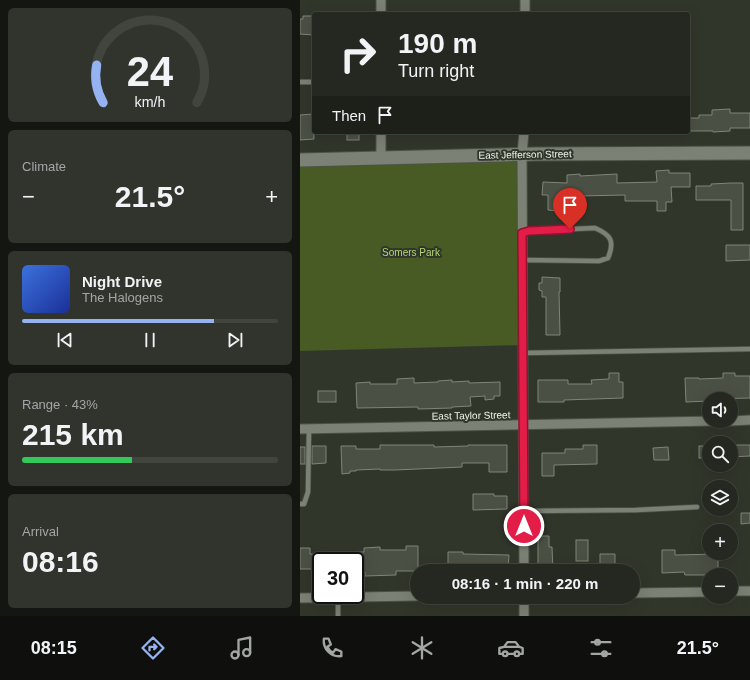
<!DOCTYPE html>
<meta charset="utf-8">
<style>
:root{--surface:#252820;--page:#31342d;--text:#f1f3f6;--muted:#a3a6a5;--line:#42443e;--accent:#95b2f1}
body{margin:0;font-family:Helvetica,sans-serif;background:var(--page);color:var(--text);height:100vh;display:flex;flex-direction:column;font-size:15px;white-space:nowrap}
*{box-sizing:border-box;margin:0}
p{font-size:13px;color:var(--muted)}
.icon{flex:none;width:22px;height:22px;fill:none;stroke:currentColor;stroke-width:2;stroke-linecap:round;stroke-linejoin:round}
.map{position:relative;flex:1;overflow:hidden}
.drawer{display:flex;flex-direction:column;gap:8px;padding:8px;background:#141612;width:300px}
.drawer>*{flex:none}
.top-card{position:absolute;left:12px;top:12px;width:378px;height:122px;border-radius:4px;box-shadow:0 4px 16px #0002,0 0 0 1px var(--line);background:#252820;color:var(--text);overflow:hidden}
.fabs{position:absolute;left:402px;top:392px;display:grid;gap:8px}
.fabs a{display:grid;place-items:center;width:36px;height:36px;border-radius:50%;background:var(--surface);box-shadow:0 4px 16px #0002,0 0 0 1px var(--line);font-size:20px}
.speed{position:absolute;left:12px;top:552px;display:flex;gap:8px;font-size:20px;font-weight:700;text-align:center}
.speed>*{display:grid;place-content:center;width:52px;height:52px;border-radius:50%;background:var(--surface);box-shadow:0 4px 16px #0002,0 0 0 1px var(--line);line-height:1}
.speed .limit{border:2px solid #111;border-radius:6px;background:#fff;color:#111}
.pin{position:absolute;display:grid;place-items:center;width:34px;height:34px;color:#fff;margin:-41px -17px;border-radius:50% 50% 50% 0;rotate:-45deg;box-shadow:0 0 4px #0007}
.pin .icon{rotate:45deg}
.me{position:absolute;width:44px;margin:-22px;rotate:0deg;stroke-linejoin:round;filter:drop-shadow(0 0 3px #0008)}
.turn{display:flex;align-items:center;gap:14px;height:84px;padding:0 20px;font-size:18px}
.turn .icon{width:52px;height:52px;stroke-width:2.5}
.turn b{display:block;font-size:28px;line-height:34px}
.then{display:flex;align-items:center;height:38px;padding:0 20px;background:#0003;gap:8px;font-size:15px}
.big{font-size:30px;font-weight:700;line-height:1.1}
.drawer .tile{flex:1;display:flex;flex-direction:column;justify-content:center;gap:6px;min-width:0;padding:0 14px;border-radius:6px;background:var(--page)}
.drawer .dial{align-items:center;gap:0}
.dial svg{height:104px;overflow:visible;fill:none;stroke:var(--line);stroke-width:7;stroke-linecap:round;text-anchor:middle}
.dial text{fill:var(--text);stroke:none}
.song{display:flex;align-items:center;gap:12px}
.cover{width:48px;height:48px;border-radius:6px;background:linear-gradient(135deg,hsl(220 70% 55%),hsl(230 70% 35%))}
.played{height:4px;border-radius:2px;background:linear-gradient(90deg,var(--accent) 75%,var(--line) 75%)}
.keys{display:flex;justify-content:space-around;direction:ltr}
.heat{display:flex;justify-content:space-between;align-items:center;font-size:22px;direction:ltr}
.charge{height:6px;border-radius:3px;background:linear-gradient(90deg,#34c759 43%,var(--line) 0)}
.trip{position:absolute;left:110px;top:564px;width:230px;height:40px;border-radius:20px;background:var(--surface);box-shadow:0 4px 16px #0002,0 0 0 1px var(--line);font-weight:700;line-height:40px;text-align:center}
.tabs{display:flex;height:64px;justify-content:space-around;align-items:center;background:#0f100d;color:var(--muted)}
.tabs .icon{width:28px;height:28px}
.tabs .current{color:var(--accent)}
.tabs b{font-size:18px;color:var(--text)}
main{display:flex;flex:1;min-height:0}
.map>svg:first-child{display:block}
</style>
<main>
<section class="drawer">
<div class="tile dial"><svg viewBox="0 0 100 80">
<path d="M14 69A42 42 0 1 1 86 69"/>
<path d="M14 69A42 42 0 0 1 9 40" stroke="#95b2f1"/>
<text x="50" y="56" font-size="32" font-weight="700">24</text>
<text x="50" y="72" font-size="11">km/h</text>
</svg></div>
<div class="tile"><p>Climate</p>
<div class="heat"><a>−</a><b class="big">21.5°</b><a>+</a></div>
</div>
<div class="tile">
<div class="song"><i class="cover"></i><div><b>Night Drive</b><p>The Halogens</p></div></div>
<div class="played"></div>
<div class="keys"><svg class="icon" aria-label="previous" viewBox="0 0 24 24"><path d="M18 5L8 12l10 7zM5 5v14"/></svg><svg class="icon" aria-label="pause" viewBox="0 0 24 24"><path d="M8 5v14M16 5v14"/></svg><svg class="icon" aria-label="next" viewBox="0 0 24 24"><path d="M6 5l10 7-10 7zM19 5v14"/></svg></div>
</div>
<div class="tile"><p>Range · 43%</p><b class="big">215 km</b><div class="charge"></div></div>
<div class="tile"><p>Arrival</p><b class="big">08:16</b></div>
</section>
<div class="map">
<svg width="450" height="616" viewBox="0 0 450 616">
<rect width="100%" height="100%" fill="#31362b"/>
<!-- green -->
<path fill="#485b25" d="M222 154V345L0 351V160Z"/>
<!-- building -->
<g fill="#4b5044" stroke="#7f8577">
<path d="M3 16H14V35L0 34V19H3Z"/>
<path d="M430 109V113H450V128H430V131L413 132V131H388V118H399V115H412V110Z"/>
<path d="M13 114 14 139 0 140V115Z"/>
<rect x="47" y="132" width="12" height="8"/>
<path d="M369 170V173H390V187H371L372 202H366V211H357V201H325V195L280 196V206H259V211L248 210V195H242L243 182 267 183V175L280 174V176L317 174V183L357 182 356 171Z"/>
<path d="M431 183H443V230H431V200H396V186H411V184Z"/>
<path d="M426 245H450V260L426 261Z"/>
<path d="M242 277 260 278V292H259L260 335H246V297H242V291L239 290V283H242Z"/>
<path d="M309 373H319V382H323V398L264 400V402H238V380H268V384H292L291 380 309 379Z"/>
<path d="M423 373H435V376H450V398L409 399V401L386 402 385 378H399V379L423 378Z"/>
<path d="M114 378V383L138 382V381L152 380V382L169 381V383L200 382V396H194V399L185 400V396L170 397 171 406 152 407V408L118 409V407L57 408 56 383 70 382V384H97V379Z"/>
<rect x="18" y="391" width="18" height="11"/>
<path d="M80 445H134V447L168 446V445H207V472H189V463H162V467L95 470H80V469L56 470V471H50V473L42 474 41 446H56V449H80Z"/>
<path d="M283 445H297V464L254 465V476H242V453H265V449H283Z"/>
<path d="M431 445H450V456L431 457Z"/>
<path d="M12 446H26V463L12 464Z"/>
<rect x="399" y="446" width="10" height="12"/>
<rect x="0" y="447" width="5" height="17"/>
<path d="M368 447 369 460H354L353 448Z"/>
<path d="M173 494H194V496H207V509L173 510Z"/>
<path d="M441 513H450V523L441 524Z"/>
<path d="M238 536H249V547H252L253 571H238Z"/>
<rect x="276" y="540" width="12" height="21"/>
<path d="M106 546H118V571H96V575L65 576V572H55V561H44V552H64V548L80 547V550H106Z"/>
<path d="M0 548H10V554H21V569H0Z"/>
<path d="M362 550H375V555L418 554V575H385L384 572 362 573Z"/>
<path d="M148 552H163V554L209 555 208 571H148Z"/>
<path d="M300 554H315V566H310V569H300Z"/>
</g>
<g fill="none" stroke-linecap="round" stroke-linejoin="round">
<!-- lane casing -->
<g stroke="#4d5147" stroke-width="6">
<g id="lane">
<path d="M0 82H14"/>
<path d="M222 233 229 231 295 228C311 235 315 241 308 258L299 261 222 260"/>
<path d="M223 353 450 349"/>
<path d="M0 504H4L8 492 9 428"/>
<path d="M224 511 336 510 397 507"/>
<path d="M38 597V616"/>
</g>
</g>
<!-- street casing -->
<g stroke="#4d5147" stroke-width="11">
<g id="street">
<path d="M225 0V14"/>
<path d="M81 14V0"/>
<path d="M81 158V132"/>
<path d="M431 421 450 420"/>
<path d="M0 429 414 421"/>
<path d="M224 571 222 154 224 132"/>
<path d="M431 591H450"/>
<path d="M333 593 409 592"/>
<path d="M224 597V616"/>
<path d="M0 598 117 596"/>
</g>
</g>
<!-- secondary casing -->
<g stroke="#4d5147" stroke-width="15">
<path id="secondary" d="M0 160 235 154 450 153"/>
</g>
<!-- lane -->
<use href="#lane" stroke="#7b8174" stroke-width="4.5"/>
<!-- street -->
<use href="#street" stroke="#7b8174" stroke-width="9"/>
<!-- secondary -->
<use href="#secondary" stroke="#7b8174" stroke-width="13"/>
</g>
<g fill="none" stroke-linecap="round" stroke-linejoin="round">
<!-- route casing -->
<g stroke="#92132f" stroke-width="10">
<path id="route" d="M224 526 222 233 229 231 270 229"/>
</g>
<!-- route -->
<use href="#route" stroke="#e11d48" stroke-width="7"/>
</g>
<g text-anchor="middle" stroke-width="4" stroke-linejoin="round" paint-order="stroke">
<!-- street labels -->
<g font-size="10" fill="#f0f3eb" stroke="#31362b">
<text transform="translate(225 154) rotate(-1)" y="4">East Jefferson Street</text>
<text transform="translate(171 415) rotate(-1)" y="4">East Taylor Street</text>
</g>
<!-- park labels -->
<g font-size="10" fill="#b3d676" stroke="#31362b">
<text x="111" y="256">Somers Park</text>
</g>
</g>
</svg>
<div class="fabs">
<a><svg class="icon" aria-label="sound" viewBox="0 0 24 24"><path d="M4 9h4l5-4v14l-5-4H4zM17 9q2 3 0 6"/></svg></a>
<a><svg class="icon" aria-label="search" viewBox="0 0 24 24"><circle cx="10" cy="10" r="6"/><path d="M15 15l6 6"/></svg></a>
<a><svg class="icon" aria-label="layers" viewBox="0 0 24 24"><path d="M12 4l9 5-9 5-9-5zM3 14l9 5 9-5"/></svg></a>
<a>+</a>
<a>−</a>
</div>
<div class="speed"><div class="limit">30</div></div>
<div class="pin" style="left:270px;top:229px;background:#d93025"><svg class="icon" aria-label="arrive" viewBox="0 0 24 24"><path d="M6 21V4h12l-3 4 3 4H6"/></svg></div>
<svg class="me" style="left:224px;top:526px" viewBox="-20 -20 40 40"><circle r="17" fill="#e11d48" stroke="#fff" stroke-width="3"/><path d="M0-11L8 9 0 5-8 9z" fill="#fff"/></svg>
<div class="trip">08:16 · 1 min · 220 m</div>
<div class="top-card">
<div class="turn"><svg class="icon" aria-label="right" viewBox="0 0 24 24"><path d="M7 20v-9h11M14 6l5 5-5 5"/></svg><div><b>190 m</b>Turn right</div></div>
<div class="then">Then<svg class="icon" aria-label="arrive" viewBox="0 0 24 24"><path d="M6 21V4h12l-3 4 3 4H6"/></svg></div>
</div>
</div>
</main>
<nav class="tabs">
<b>08:15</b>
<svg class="icon current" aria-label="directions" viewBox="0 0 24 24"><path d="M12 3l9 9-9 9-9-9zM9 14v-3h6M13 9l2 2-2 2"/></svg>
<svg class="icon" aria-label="music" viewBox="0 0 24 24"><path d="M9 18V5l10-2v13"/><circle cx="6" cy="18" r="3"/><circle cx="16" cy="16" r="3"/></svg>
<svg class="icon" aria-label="phone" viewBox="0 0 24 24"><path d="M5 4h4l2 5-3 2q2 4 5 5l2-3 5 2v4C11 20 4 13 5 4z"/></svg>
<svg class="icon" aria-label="climate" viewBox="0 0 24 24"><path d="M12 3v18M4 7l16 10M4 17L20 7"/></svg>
<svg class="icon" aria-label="car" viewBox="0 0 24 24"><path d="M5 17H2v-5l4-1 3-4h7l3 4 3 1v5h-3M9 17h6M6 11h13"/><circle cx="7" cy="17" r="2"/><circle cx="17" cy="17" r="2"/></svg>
<svg class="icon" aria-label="filters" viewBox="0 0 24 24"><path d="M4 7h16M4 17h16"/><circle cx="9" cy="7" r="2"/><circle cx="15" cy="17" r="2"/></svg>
<b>21.5°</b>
</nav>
